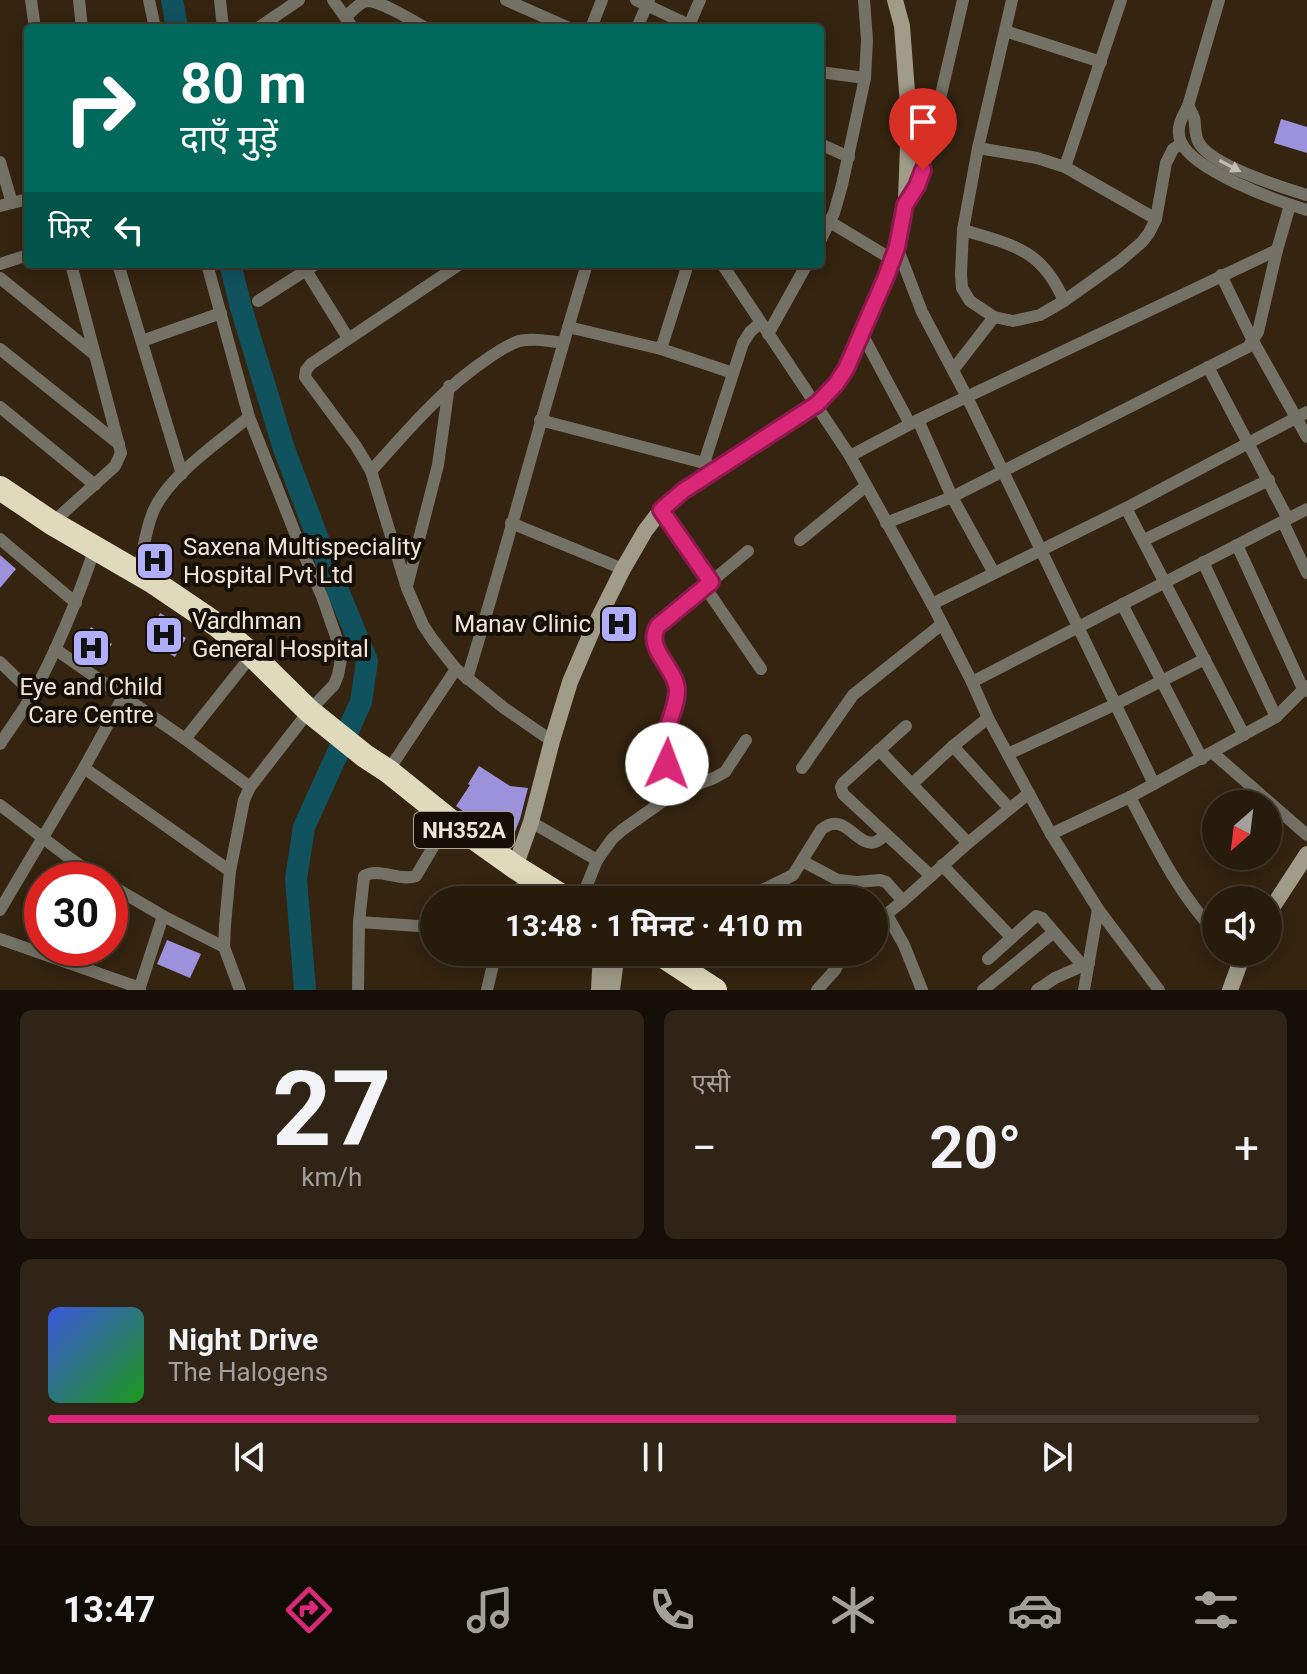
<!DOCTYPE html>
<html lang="hi">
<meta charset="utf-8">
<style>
:root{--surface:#271b0c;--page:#2f2415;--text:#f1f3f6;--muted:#a4a19d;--line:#43392d;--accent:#db2777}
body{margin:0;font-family:Roboto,"Noto Sans Devanagari",sans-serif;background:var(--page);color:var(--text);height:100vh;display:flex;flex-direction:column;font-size:30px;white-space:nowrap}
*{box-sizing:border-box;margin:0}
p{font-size:26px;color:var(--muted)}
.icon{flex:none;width:44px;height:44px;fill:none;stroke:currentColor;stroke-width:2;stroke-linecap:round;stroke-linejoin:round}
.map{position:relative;height:990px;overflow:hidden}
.drawer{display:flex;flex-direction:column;gap:20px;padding:20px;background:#150f07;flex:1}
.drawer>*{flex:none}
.banner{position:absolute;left:24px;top:24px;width:800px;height:244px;border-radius:8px;box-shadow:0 4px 20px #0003,0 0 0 2px var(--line);background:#00695c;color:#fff;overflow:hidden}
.needle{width:52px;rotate:208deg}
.tools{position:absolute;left:1202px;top:790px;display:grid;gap:16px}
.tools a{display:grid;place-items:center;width:80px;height:80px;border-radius:50%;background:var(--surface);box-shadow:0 4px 20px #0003,0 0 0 2px var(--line);font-size:40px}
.speed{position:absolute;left:24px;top:862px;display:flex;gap:16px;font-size:40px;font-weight:700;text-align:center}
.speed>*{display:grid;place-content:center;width:104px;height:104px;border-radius:50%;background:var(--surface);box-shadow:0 4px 20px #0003,0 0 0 2px var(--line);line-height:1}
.speed .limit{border:12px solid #d22;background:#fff;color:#111}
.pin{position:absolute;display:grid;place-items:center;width:68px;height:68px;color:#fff;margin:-82px -34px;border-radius:50% 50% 50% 0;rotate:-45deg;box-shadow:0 0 8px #0007}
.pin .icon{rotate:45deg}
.me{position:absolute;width:88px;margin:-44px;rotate:2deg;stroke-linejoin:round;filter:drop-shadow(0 0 6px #0008)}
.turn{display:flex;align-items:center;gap:28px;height:168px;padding:0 24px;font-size:36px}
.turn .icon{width:104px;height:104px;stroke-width:2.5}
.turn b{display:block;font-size:56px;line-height:68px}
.then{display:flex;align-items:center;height:76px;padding:0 24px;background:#0003;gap:16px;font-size:30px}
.big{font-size:60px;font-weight:700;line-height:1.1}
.drawer .widget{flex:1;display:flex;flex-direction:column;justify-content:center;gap:12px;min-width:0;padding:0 28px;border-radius:12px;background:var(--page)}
.drawer .dial{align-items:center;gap:0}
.dial b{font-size:104px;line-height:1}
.song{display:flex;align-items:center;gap:24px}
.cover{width:96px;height:96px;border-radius:12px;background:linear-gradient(135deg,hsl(230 70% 55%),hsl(120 70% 35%))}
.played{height:8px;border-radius:4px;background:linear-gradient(90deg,var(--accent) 75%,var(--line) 75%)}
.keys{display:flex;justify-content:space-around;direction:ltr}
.heat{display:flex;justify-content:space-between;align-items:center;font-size:44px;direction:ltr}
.drawer .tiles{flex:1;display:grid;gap:20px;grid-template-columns:1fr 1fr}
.widget:last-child{grid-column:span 2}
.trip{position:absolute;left:420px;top:886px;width:468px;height:80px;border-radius:40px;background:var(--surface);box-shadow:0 4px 20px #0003,0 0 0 2px var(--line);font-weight:700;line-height:80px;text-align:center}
.menu{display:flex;height:128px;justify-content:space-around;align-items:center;background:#100b05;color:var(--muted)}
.menu .icon{width:56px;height:56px}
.menu .selected{color:var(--accent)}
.menu b{font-size:36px;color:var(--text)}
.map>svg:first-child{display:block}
</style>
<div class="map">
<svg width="1307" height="990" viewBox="0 0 1307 990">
<rect width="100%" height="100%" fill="#342410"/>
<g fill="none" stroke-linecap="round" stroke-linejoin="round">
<!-- river -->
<g stroke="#11525f" stroke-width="22">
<path d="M172 0 177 28"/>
<path d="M230 264 242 311 284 449 332 576 367 661 361 702 304 827 296 879 305 990"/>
</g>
</g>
<!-- building -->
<g fill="#9c92dc">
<path d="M1281 119 1307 127V153L1274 143Z"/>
<path d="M153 546 171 565 166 572 150 562Z"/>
<path d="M0 555 16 569 0 588Z"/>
<path d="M617 612 631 621 620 638 606 629Z"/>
<path d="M160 613 177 623 173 631 186 638 175 657 145 640Z"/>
<path d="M91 627 102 634 100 636 112 644 97 665 75 652Z"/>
<path d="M479 766 510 786 528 788 520 819 511 842 507 843 456 806 470 785 468 784Z"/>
<path d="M167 940 201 954 190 978 157 964Z"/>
</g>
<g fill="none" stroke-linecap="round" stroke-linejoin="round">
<!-- street -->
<g stroke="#747266" stroke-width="12">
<path d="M31 0 35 28"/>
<path d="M79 0 82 28"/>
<path d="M149 0 155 28"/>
<path d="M220 0 223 28"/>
<path d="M333 0 353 28"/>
<path d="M506 0 569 28"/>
<path d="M636 0 689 25"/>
<path d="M1012 0 978 148 963 230 961 274 962 288 970 301 994 317 1013 321 1040 315 1064 301 1120 261 1142 242 1149 233 1156 219 1166 163 1173 149 1181 144"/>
<path d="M1219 0 1188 106C1182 117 1175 129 1181 142 1194 171 1277 201 1307 210"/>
<path d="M346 17C351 12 359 3 366 1 380 0 413 21 426 28"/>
<path d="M258 28 299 0"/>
<path d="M591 28 602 0"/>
<path d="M637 28 649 0"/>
<path d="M688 28 700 0"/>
<path d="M1005 31 1101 62"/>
<path d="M820 72 865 78"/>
<path d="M1188 106C1189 107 1194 117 1194 118 1196 126 1194 135 1199 143 1212 166 1281 187 1307 195"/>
<path d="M820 144 849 157"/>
<path d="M978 148 1037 158 1065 167 1156 219"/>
<path d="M0 162 12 203"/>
<path d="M1065 167 1121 0"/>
<path d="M906 204 922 176 963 0"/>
<path d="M0 206 28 199"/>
<path d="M830 222 893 260"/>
<path d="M963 230C1013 245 1042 249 1064 301"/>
<path d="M820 241 834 213 842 185 865 78 867 40 864 0"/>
<path d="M897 247 922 312 967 397 1154 784"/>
<path d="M0 264 28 255"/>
<path d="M118 264 182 474"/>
<path d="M207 264 249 417 297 538 323 599 342 654 338 675 334 685 309 711 250 787 244 800 230 871 225 925 224 947 240 990"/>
<path d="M302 264 348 338"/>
<path d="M460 264 311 364 306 370 305 377 356 446 371 471 407 588 423 625 433 640 456 669 504 708 552 741"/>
<path d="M722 264 850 456 932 604 972 682 988 718 1051 834 1098 909 1159 990"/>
<path d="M1221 275 1253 341 1307 437"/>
<path d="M0 278 94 354"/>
<path d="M258 301 316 264"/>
<path d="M568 327 661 349 733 373"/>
<path d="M768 334 807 264"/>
<path d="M862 334 910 424"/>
<path d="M142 341 221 313"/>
<path d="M0 349 119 444"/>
<path d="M661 349 688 264"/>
<path d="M1208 367 1288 519"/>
<path d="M953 370 994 317"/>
<path d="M0 407 95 485"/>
<path d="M540 420 704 463 718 469"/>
<path d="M918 420 952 497 994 573"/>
<path d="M850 456 918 420 1277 250"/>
<path d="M704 463 743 343 750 332 760 323"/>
<path d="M371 471C408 430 441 390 487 359 497 352 507 345 519 341 534 338 548 341 563 343"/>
<path d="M1126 508 1244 735"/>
<path d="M661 510 711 582"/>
<path d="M1283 522 1307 573"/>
<path d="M52 523 115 466 121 453 71 264"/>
<path d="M511 523 623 569"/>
<path d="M886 523 952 497 1248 347 1258 332 1277 250 1290 205"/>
<path d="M0 539 76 603"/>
<path d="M800 540 866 486"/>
<path d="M1144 540 1269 480"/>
<path d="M1237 545 1304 691"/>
<path d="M1203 562 1276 717"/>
<path d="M138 573C143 553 145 531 153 512 168 476 219 442 249 417"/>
<path d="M407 586 438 465 449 386"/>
<path d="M705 587 761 669"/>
<path d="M932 604 1126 508 1307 412"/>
<path d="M1122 604 1202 759"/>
<path d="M55 649 185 739 250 787"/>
<path d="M0 662 33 694"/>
<path d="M467 679C509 541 545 402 587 264"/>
<path d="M972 682 1307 509"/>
<path d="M906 726 843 783 841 787 843 794 931 876"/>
<path d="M185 739 252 655"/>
<path d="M0 744C11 727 24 710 34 692 59 646 78 598 95 548"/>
<path d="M953 746 1009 808"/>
<path d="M879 750 968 843"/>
<path d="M1213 753 1307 835"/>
<path d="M1008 754 1116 704 1205 659"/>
<path d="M84 768 230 871"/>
<path d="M802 768 853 695 942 624"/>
<path d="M388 771 456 669"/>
<path d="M912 784 953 746 988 718"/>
<path d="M676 792 667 764 664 739 677 693V686C669 668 646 645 658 626L748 551"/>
<path d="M1130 797C1155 845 1178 893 1216 933"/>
<path d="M0 805 68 857 101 880"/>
<path d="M531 822 597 860"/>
<path d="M1051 834 1130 797 1276 717 1307 686"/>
<path d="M802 861 838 880 857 882 880 880 886 882 903 901"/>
<path d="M942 865 1011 937"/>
<path d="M110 885 163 916 224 947"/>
<path d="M516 900 527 873"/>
<path d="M581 900 597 860 612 839 622 830 676 792 714 778 725 772 746 740"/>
<path d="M742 900 793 875 821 830C844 809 857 848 875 842 878 841 884 836 886 834"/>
<path d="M0 910 84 768 123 697"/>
<path d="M887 915 904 945 922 990"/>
<path d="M359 922 434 927"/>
<path d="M874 924 903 901 968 843 1029 793"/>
<path d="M0 939 140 988"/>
<path d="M988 959 1036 916 1042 918 1083 966"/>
<path d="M139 990 163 916"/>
<path d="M358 990 359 922 364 876C379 867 399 882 416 876L449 820"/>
<path d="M487 990 496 952"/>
<path d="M817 990 835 970 844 952"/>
<path d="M983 990 1054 932"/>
<path d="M1037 990 1055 978 1089 963"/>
<path d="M1084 990 1098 909"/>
</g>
<!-- secondary -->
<g stroke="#a09c89" stroke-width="16">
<path d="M515 867 531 822 552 741 570 682 592 631 623 569 645 531 661 510 683 491 817 404 836 384 846 369 862 334 897 247 906 199 909 118 902 26 895 0"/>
<path d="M1268 914 1307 854"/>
<path d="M599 990 601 952"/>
<path d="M612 990 617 952"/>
<path d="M1230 990 1244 952"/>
</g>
<!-- highway -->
<g stroke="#e0dabc" stroke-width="24">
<path d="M0 488 52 523 152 581 217 625 252 655 309 711 365 756 388 771 449 820 515 867 568 900"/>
<path d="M657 952 715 990"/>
</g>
</g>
<!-- one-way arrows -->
<defs><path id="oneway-solid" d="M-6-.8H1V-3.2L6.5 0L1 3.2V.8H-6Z" transform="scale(2)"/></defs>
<use fill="#c5bdb1" href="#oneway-solid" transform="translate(1230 166) rotate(28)"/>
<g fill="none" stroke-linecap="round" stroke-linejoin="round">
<!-- route casing -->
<g stroke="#8e194d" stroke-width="20">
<path id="route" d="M667 764C666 756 663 747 665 738 667 723 678 705 677 689 675 667 644 648 658 626L711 582 661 510 683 491 817 404 836 384 846 369 886 277 897 247 905 205 917 186 923 170"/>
</g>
<!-- route -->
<use href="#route" stroke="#db2777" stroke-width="14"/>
</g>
<!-- icons -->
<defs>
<g id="hospital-square" transform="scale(2)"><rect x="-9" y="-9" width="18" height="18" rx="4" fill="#b0adfa" stroke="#160f07"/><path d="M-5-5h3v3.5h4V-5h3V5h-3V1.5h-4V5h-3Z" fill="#111"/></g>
</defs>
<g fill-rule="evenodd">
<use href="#hospital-square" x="155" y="561"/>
<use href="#hospital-square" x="619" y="624"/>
<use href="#hospital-square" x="164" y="635"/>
<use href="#hospital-square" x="91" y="648"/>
</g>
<g text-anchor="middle" stroke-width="8" stroke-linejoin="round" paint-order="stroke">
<!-- shield labels -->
<rect fill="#160f07" stroke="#afa69b" stroke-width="2" x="414" y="812" width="100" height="36" rx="6"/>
<g font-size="22" font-weight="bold" fill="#f1e6da">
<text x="464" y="838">NH352A</text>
</g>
<!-- poi labels -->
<g font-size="24" fill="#f1e6da" stroke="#160f07" text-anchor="start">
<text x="183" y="555">Saxena Multispeciality<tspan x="183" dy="28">Hospital Pvt Ltd</tspan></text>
<text x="192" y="629">Vardhman<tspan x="192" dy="28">General Hospital</tspan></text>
<text x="591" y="632" text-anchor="end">Manav Clinic</text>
<text x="91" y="695" text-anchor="middle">Eye and Child<tspan x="91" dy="28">Care Centre</tspan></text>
</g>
</g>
</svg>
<div class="tools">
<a><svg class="needle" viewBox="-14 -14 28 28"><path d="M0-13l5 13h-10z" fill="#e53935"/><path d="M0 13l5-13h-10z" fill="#a4a19d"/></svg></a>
<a><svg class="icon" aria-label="sound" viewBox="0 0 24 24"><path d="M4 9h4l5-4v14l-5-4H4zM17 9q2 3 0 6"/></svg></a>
</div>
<div class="speed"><div class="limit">30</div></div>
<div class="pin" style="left:923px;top:170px;background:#d93025"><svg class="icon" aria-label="arrive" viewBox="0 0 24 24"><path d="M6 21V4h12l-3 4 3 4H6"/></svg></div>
<svg class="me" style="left:667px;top:764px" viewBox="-20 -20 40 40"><circle r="19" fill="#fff"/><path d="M0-13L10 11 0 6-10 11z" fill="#db2777"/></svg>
<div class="trip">13:48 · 1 मिनट · 410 m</div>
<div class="banner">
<div class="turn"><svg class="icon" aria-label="right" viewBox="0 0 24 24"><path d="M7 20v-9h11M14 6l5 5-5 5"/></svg><div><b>80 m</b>दाएँ मुड़ें</div></div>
<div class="then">फिर<svg class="icon" aria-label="left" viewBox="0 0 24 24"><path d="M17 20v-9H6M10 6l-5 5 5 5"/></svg></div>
</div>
</div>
<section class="drawer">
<div class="tiles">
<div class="widget dial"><b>27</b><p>km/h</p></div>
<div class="widget"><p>एसी</p>
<div class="heat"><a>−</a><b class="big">20°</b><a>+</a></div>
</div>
<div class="widget">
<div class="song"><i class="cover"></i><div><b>Night Drive</b><p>The Halogens</p></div></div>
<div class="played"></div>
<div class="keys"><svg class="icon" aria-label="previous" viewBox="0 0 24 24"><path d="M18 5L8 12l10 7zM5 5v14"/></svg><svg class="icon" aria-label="pause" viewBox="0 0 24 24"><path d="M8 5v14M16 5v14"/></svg><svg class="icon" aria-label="next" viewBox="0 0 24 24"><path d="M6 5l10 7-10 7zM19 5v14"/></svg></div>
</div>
</div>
</section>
<nav class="menu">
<b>13:47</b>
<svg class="icon selected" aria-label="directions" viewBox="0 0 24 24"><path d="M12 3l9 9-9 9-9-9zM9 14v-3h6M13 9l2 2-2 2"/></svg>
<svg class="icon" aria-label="music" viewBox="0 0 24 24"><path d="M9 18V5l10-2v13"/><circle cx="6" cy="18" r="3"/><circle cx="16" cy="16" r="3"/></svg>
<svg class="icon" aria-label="phone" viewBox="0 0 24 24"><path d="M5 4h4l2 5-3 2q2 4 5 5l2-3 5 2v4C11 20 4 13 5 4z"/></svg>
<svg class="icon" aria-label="climate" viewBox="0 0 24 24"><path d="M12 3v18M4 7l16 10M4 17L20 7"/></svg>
<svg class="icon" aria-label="car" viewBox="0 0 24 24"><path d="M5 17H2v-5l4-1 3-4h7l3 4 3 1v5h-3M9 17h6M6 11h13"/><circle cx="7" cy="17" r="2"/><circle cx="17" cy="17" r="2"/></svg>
<svg class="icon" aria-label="filters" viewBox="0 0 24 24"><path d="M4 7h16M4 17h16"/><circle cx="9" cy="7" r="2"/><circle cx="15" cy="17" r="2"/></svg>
</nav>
